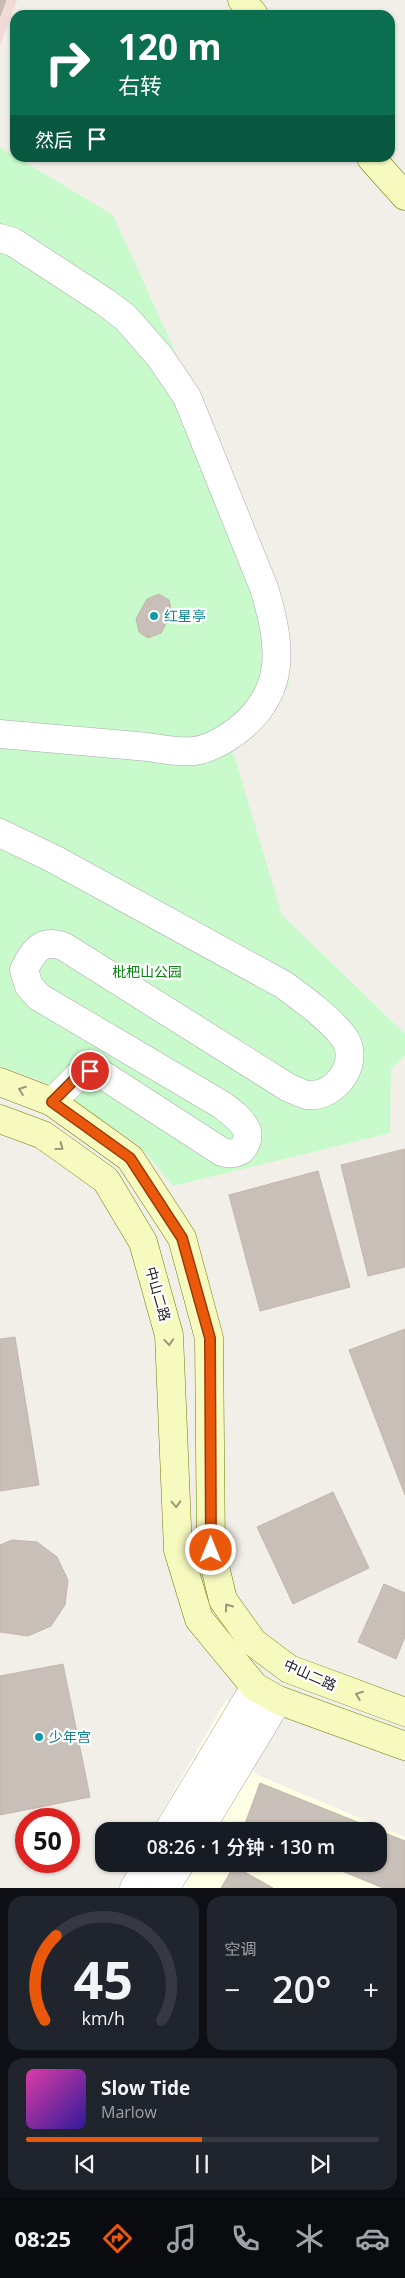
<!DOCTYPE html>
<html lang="zh">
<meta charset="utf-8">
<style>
:root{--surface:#171b24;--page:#20242c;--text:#f1f3f6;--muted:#9ea1a6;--line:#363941;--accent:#ea580c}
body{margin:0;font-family:"Open Sans","Noto Sans SC",sans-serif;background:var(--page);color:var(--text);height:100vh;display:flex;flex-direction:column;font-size:19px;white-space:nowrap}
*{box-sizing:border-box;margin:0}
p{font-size:16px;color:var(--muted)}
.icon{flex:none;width:28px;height:28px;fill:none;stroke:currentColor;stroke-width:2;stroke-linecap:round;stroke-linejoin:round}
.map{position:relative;height:1888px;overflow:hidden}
.sheet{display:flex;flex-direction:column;gap:8px;padding:8px;background:#0d0f14;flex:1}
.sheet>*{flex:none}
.top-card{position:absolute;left:10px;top:10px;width:385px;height:152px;border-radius:15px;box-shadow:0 1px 4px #0004;background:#0b6e4f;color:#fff;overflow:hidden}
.speed{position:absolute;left:15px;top:1808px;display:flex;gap:10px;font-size:25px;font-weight:700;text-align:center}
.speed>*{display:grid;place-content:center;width:65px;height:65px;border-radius:50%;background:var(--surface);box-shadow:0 1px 4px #0004;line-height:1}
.speed .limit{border:8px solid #d22;background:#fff;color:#111}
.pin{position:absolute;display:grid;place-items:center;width:42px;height:42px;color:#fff;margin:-21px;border:2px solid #fff;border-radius:50%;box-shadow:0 1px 5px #0007}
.me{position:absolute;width:55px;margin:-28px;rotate:0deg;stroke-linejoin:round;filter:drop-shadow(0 0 4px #0008)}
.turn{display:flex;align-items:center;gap:18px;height:105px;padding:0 25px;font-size:22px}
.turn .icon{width:65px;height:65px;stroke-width:2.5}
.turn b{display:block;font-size:35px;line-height:42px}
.then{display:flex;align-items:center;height:48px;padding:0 25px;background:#0003;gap:10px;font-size:19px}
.big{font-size:38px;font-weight:600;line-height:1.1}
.sheet .tile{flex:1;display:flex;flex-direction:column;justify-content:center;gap:8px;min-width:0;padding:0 18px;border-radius:15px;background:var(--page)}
.sheet .dial{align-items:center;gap:0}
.dial svg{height:130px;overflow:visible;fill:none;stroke:var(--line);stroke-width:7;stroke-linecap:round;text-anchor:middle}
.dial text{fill:var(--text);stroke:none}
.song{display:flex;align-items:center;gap:15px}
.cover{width:60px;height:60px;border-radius:8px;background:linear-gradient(135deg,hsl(320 70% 55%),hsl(250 70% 35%))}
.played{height:5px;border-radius:2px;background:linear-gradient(90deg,var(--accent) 50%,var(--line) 50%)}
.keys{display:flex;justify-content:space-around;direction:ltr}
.heat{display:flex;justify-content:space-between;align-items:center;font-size:28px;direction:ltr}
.sheet .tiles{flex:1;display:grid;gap:8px;grid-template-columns:1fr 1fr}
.tile:last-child{grid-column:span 2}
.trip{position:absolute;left:95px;top:1822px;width:292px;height:50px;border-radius:15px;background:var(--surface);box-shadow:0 1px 4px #0004;font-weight:600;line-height:50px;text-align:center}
.dock{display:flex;height:80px;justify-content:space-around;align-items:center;background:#090b0e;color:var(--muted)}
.dock .icon{width:35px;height:35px}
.dock .on{color:var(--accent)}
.dock b{font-size:22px;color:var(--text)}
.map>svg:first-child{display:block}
</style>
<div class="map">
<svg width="405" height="1888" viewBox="0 0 405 1888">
<rect width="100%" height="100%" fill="#f2efe9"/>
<!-- commercial -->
<path fill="#f2dad9" d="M0 0H17L0 45Z"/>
<!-- education -->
<path fill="#ffffe5" d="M227 1698 255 1774 405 1837V1888H118L132 1864H379V1831H151Z"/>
<!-- park -->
<path fill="#c8facc" d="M0 147 113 215 195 395 287 621 289 684 273 714 233 752 282 915 405 1034V1055L391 1069 390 1133 173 1186 139 1145 49 1084 0 1066Z"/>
<!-- building -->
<g fill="#c7bfb8" stroke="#c4b6ab">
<path d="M0 0H6L0 16Z"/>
<path d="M159 594 169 600 172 613 161 633 148 638 139 632 136 619 147 599Z"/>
<path d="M405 1149V1267L368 1276 341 1165Z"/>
<path d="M318 1171 350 1287 260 1311 229 1195Z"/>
<path d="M405 1329V1495L349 1350Z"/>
<path d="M15 1337 39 1485 0 1491V1339Z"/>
<path d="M333 1492 369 1568 293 1604 257 1527Z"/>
<path d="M12 1540 37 1542 57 1557 68 1580 65 1605 51 1626 28 1636 0 1632V1545Z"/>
<path d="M384 1584 405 1593V1637L396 1659 358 1642Z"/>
<path d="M63 1664 90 1797 0 1815V1676Z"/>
<path d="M260 1783 405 1841V1888H383L325 1864H379V1831H248L243 1829Z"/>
<path d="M234 1866 273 1888H221Z"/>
</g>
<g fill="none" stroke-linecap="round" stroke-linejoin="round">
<!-- street casing -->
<g stroke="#a9a9a9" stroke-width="29">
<g id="street">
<path d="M0 238 13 242 105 302 126 318 160 357 187 397 264 588C281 642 288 691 238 730 226 739 210 749 194 751 176 753 155 747 137 746 91 742 46 738 0 734"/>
<path d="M0 833 54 859 284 985C303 999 328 1017 343 1036 362 1060 337 1098 307 1095 302 1094 295 1090 289 1088L63 946C41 939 33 951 24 970L29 986 39 997 222 1105C230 1111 240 1118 245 1127 251 1137 245 1151 234 1153 231 1154 225 1153 222 1152L103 1075 90 1071 78 1076 52 1102"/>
<path d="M168 1831 255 1687"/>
<path d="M199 1831 278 1700"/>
<path d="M134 1888 149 1864"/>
<path d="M165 1888 180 1864"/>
</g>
</g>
<!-- secondary casing -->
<g stroke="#707d05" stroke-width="29">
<g id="secondary">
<path d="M242 0 254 15"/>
<path d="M371 158 405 196"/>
<path d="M0 1082 52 1102 130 1158 182 1238 209 1338 211 1550 223 1600 253 1642 289 1669 405 1712"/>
<path d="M0 1119 43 1135 106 1180 143 1242 169 1335 178 1550 199 1619 255 1687 278 1700 405 1746"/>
</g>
</g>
<!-- street -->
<use href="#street" stroke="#fff" stroke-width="28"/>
<!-- secondary -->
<use href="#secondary" stroke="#f7fabf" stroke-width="28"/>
</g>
<!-- one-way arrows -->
<defs><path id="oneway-chevron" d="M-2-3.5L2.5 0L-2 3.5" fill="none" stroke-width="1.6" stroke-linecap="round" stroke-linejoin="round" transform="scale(1.25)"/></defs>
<g stroke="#979978">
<use href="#oneway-chevron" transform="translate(22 1090) rotate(-160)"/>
<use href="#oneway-chevron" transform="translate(60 1147) rotate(36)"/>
<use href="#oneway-chevron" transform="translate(169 1342) rotate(86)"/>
<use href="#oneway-chevron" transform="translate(176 1504) rotate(88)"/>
<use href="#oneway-chevron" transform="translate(228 1607) rotate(-126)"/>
<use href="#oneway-chevron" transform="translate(359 1695) rotate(-159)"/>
</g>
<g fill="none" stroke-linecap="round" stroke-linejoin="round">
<!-- route casing -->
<g stroke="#983908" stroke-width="12">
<path id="route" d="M90 1071 78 1076 52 1102 130 1158 182 1238 210 1338 211 1550"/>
</g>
<!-- route -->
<use href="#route" stroke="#ea580c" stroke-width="9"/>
</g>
<!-- markers -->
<g fill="#0f9aa8" stroke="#fff" stroke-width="2">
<circle cx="154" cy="616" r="5"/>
<circle cx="39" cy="1737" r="5"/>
</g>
<g text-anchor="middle" stroke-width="4.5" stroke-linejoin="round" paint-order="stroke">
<!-- culture labels -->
<g font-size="14" fill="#0d838f" stroke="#fff" text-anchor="start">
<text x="164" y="621">红星亭</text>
<text x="49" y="1742">少年宫</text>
</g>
<!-- park labels -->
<g font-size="14" fill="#0c8416" stroke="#fff">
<text x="147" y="977">枇杷山公园</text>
</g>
<!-- street labels -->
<g font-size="14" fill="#222" stroke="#fff">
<text transform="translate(158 1294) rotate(74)" y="5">中山二路</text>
<text transform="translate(310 1675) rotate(24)" y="5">中山二路</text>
</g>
</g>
</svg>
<div class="speed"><div class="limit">50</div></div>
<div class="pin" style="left:90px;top:1071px;background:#d93025"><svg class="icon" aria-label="arrive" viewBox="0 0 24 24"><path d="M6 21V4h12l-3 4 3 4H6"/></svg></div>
<svg class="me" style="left:211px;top:1550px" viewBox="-20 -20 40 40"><circle r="17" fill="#ea580c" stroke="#fff" stroke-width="3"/><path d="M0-11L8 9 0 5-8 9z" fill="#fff"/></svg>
<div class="trip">08:26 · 1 分钟 · 130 m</div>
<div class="top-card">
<div class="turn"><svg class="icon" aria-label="right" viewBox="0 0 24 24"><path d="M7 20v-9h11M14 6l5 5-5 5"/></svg><div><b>120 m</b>右转</div></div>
<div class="then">然后<svg class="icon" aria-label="arrive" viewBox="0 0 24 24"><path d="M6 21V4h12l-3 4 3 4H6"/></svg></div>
</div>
</div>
<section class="sheet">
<div class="tiles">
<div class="tile dial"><svg viewBox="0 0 100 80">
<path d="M14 69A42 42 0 1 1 86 69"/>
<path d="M14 69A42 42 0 0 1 21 17" stroke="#ea580c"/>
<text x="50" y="56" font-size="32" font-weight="700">45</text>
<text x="50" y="72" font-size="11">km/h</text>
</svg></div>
<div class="tile"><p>空调</p>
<div class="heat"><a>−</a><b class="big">20°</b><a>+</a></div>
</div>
<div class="tile">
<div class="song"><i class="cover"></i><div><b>Slow Tide</b><p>Marlow</p></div></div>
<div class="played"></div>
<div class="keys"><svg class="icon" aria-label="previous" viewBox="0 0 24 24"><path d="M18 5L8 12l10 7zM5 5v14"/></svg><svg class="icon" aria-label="pause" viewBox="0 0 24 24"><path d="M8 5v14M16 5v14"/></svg><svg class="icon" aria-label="next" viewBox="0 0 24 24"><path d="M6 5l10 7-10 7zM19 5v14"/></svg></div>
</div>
</div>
</section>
<nav class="dock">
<b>08:25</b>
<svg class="icon on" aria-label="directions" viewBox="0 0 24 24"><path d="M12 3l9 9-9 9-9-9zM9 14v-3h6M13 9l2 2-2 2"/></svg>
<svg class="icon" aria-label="music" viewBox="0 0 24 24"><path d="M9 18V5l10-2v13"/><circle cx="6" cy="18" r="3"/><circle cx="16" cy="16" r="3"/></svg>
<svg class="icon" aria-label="phone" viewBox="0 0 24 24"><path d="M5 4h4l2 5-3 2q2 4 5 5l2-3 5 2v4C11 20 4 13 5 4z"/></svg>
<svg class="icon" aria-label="climate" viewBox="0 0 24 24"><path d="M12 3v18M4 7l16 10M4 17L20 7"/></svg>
<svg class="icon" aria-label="car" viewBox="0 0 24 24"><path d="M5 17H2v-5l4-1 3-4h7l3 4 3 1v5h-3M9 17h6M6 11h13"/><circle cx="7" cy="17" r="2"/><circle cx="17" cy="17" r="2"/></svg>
</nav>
